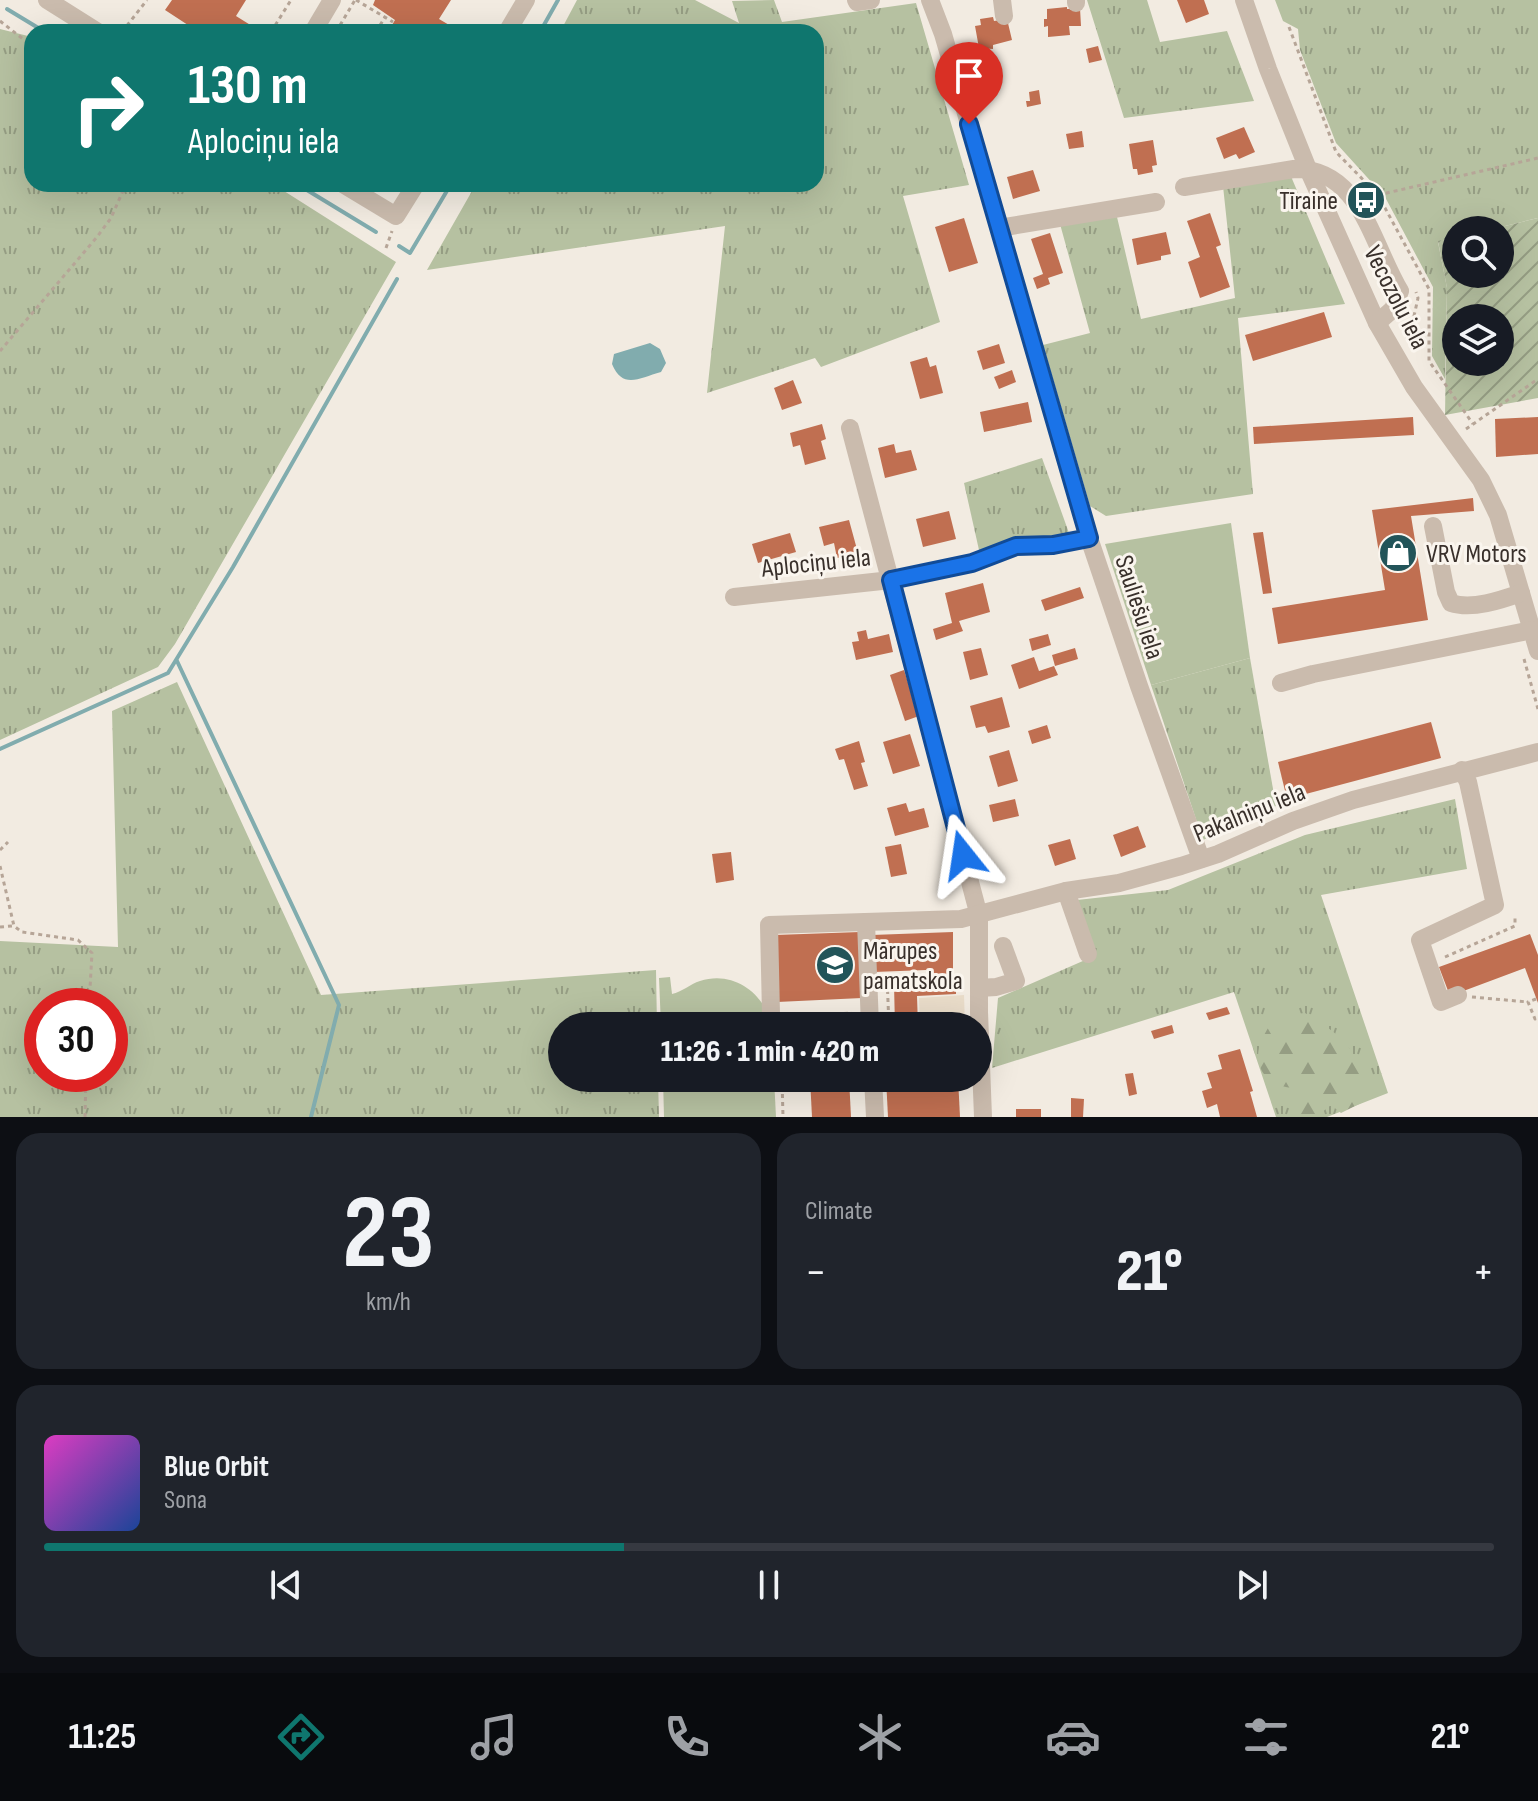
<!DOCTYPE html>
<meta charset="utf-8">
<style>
:root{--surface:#171b24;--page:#20242c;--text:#f1f3f6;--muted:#9ea1a6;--line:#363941;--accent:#0f766e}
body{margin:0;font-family:"Sofia Sans Condensed",sans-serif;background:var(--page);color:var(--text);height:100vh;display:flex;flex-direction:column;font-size:30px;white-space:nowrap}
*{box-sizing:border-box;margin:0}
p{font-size:26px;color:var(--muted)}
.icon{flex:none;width:44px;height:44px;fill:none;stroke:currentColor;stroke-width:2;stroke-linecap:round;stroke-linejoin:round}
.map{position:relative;height:1117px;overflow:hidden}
.panel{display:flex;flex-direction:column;gap:16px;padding:16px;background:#0d0f14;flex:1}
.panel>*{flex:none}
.guide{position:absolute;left:24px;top:24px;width:800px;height:168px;border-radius:24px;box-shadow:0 8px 32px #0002;background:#0f766e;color:#fff;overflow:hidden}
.fabs{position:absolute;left:1442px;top:216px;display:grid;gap:16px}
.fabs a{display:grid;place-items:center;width:72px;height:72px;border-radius:50%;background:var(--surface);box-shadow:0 8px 32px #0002;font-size:40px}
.speed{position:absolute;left:24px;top:988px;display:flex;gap:16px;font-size:40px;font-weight:700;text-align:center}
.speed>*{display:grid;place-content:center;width:104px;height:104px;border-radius:50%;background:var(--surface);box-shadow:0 8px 32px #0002;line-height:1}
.speed .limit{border:12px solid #d22;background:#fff;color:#111}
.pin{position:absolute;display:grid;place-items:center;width:68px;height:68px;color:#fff;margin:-82px -34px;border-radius:50% 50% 50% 0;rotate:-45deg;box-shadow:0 0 8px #0007}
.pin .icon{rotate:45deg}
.me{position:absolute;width:88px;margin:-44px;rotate:345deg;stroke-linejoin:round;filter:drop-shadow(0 0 6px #0008)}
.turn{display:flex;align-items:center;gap:28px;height:168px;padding:0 32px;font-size:36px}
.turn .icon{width:104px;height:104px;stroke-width:2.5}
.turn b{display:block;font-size:56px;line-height:68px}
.big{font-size:60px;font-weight:800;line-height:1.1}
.panel .widget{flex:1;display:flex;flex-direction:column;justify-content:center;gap:12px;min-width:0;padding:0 28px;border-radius:24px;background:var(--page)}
.panel .dial{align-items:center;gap:0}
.dial b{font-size:104px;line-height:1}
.song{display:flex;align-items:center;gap:24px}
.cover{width:96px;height:96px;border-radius:12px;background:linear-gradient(135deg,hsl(310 70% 55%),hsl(220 70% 35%))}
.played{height:8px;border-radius:4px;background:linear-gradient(90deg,var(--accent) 40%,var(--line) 40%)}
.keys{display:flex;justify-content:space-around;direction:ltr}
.heat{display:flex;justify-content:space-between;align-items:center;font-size:44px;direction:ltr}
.panel .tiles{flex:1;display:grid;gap:16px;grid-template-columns:1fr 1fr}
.widget:last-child{grid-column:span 2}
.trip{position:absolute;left:548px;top:1012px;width:444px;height:80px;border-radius:40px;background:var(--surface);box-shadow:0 8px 32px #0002;font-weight:800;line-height:80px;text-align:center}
.dock{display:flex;height:128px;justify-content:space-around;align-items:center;background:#090b0e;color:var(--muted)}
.dock .icon{width:56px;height:56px}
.dock .on{color:var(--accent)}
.dock b{font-size:36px;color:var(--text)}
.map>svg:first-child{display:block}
</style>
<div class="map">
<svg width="1538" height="1117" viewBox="0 0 1538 1117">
<defs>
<pattern id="grass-tufts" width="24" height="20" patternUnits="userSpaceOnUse" patternTransform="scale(2)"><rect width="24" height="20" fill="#b6c1a1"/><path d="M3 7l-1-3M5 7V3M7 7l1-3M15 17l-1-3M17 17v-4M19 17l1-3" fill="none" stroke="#959d83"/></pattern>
<pattern id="forest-firs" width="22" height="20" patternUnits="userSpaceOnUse" patternTransform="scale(2)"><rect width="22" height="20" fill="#b6c1a1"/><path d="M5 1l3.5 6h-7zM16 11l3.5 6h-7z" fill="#959d83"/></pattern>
<pattern id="garden-furrows" width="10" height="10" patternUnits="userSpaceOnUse" patternTransform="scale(2)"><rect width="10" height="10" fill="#b6c1a1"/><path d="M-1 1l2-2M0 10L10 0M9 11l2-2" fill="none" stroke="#959d83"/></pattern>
</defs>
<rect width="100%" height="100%" fill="#f2ebe1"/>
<!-- grass -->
<g fill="url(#grass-tufts)" fill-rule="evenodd">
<path d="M577 0H695L739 23 732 1 774 0 782 22 916 3 969 185 903 196 940 322 821 367 815 358 707 393 725 226 427 270 476 184H816V32H560Z"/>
<path d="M1087 0H1147L1160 42 1227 31 1254 101 1124 118Z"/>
<path d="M1275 0H1538V218L1488 230H1456V237L1438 242 1447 288 1445 379 1432 356 1433 287 1385 197 1336 143 1300 50 1298 29 1283 21Z"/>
<path d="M0 29 32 37V184H273L396 262 175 644 158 667 0 740Z"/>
<path d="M1290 174 1345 304 1238 318 1253 494 1106 516 1090 506 1043 345 1090 333 1060 224 1117 217 1141 319 1235 298 1223 186Z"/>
<path d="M1042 458 1069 533 979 550 964 483Z"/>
<path d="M1250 658 1276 806 1203 840 1151 685Z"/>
<path d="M177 682 321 995 656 970 657 1026H562V1078H658L659 1117H0V941L118 947 112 711ZM110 1006V1074H42V1006Z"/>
<path d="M1455 799 1467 869 1321 895 1388 1093 1327 1117H1276L1234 992 992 1068 998 998 1092 957 1077 900 1168 890 1305 835Z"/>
</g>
<!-- forest -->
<path fill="url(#forest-firs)" d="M1305 1013C1343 1035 1363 1054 1367 1100L1341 1113 1331 1105 1316 1117H1301L1298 1112 1294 1088C1267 1087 1250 1066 1262 1039 1266 1031 1271 1024 1275 1016Z"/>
<!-- garden -->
<path fill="url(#garden-furrows)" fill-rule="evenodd" d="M1538 218V398L1445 415 1447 288 1438 241 1456 237V274H1500V230H1488ZM1456 318H1500V362H1456Z"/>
<!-- pitch -->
<g fill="#b6c1a1">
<path d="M1231 523 1250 658 1151 685 1105 544Z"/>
<path d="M670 977 672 994C682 992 690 984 700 981 734 970 765 994 772 1026H661L659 978Z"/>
<path d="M663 1078H774L776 1117H664Z"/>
</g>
<!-- plaza -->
<path fill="#e9dcc9" d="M964 995 965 1026H920L919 998Z"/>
<!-- water -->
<path fill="#81acae" d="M650 343 660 349 666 363 661 372C639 378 623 390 612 364L614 354Z"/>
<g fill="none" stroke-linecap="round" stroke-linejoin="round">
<!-- stream -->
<g stroke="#81acae" stroke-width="4">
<path d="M7 9 45 32"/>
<path d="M540 32 558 0"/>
<path d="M297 184 376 232"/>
<path d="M399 246 410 253 451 184"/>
<path d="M177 661 339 1005 311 1117"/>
<path d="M0 749 168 673 233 567 397 279"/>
</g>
</g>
<!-- building -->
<g fill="#c06f51">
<path d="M172 0H246L236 16 257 29 255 32H188L191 27 165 10Z"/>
<path d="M375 0H451L439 19 461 32H388L395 20 373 5Z"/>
<path d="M1177 0H1204L1209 14 1186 23Z"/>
<path d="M1067 7V9L1080 8 1081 26H1069L1070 35 1048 37V26L1044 27V19H1047V9Z"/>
<path d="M993 17 994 21 1007 19 1012 40 993 45V49L979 48 975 26 981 25 980 19Z"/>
<path d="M1098 46 1102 60 1089 63 1086 49Z"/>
<path d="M1039 90 1041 104 1027 107 1026 101H1030L1029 92Z"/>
<path d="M1244 127 1255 152 1239 159 1236 154 1224 159 1216 138Z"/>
<path d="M1082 131 1084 147 1069 149 1066 134Z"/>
<path d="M1153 140 1157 165 1152 166 1153 172 1138 175 1137 169H1133L1129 144Z"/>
<path d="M1033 170 1040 191 1013 199 1007 177Z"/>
<path d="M1210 213 1221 245 1216 247 1230 287 1200 298 1188 262 1200 257 1187 221Z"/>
<path d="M964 218 978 263 949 272 935 227Z"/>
<path d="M1166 232 1171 254 1161 256V260L1137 265 1132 239Z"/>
<path d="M1050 233 1063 273 1048 278 1050 284 1037 289 1033 278 1043 274 1031 239Z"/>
<path d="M1324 312 1332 337 1253 361 1245 335Z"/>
<path d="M999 344 1005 363 983 370 977 351Z"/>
<path d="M927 357 930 367 936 365 943 393 920 399 910 362Z"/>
<path d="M1012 370 1016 382 999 389 994 377Z"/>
<path d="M793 380 802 403 782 410 774 388Z"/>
<path d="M1028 402 1032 422 984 432 980 412Z"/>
<path d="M1413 417 1414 435 1254 444 1253 427Z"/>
<path d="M1538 417V454L1496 457 1495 419Z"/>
<path d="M822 424 826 439 821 441 826 459 805 465 800 445 793 447 790 433Z"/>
<path d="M894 444 896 453 911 450 917 470 885 478 878 448Z"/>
<path d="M1473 498 1474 511 1411 516 1428 620 1278 644 1272 608 1385 590 1372 510Z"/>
<path d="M949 511 956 539 923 547 916 519Z"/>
<path d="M849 520 858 553 837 558 834 543 824 546 819 527Z"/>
<path d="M1263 532 1272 593 1263 594 1253 533Z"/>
<path d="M790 533 796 552 758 563 752 544Z"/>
<path d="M983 583 990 612 959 621 963 631 936 640 933 629 952 623 945 593Z"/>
<path d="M1080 587 1084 598 1045 611 1041 600Z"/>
<path d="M866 630 868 639 889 634 893 652 856 660 852 642 859 641 857 632Z"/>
<path d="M1048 634 1051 645 1032 651 1029 639Z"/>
<path d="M981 648 988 675 970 680 963 652Z"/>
<path d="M1075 648 1078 659 1055 666 1052 655Z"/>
<path d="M1034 657 1039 671 1054 666 1058 675 1019 689 1011 665Z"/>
<path d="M904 670 919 716 905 721 890 675Z"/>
<path d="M1002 697 1010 727 988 733 985 726 976 728 970 706Z"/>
<path d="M1431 722 1441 758 1287 799 1278 762Z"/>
<path d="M1047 725 1051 738 1032 744 1028 731Z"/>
<path d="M910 734 920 766 893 774 883 742Z"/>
<path d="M859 741 865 762 861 763 868 786 854 790 844 759 839 760 835 749Z"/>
<path d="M1009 750 1018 781 998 787 989 756Z"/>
<path d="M1015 799 1019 816 993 822 989 805Z"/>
<path d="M906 803 909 812 924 808 929 827 895 836 887 808Z"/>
<path d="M1138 826 1146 847 1121 857 1113 835Z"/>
<path d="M1070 839 1076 859 1055 866 1048 845Z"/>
<path d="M901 844 907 874 891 877 885 847Z"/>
<path d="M731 852 734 880 716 883 712 854Z"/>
<path d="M860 932 862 998 777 1002 775 935Z"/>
<path d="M953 932V978H956V994L917 996 918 1026H895L894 984 923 983V980L926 979V970L874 972 872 935Z"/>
<path d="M1530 934 1538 955V1003L1525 968 1450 996 1439 967Z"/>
<path d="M1227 1007 1230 1014 1209 1020 1206 1013Z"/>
<path d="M1172 1025 1174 1033 1154 1039 1151 1031Z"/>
<path d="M1240 1049 1253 1091 1250 1092 1257 1117H1220L1217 1104 1207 1108 1202 1091 1212 1088 1207 1073 1222 1069 1218 1055Z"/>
<path d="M1133 1073 1137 1094 1129 1096 1125 1074Z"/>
<path d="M810 1078H849L851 1117H812Z"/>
<path d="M886 1078H958L960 1117H888Z"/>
<path d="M1071 1098 1084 1099 1083 1117H1071Z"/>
<rect x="1016" y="1109" width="25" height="8"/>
</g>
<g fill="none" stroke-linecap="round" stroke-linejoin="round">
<!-- path -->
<g stroke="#b6a597" stroke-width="3" stroke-dasharray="4 4" stroke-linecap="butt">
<path d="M356 0 393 22"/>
<path d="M0 21 32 46"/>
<path d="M1289 27 1336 152 1378 195 1429 289V361L1473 424"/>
<path d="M122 32 147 0"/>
<path d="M271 32 291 0"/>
<path d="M336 32 355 0"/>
<path d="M376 32 385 17"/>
<path d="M1378 195 1538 158"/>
<path d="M386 248 392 231"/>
<path d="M1405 337 1410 334 1418 298 1416 292"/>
<path d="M0 351 97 237 111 218 126 184"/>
<path d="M1466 429 1538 379"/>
<path d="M1524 659 1538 709"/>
<path d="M0 850 8 842"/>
<path d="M0 866 14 926 22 932 78 940 92 953 89 1006"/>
<path d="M0 927 12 926"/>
<path d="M1445 957 1515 926V917"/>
<path d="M1472 997 1528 1002"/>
<path d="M1536 999 1528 1002 1535 1019 1538 1018"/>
<path d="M788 1016 852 1013"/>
<path d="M889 1026 887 977 926 975"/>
<path d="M782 1078 783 1117"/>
<path d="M85 1117 86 1074"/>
</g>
<!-- minor -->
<g stroke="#cabbad" stroke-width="18">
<path d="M47 0 98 32"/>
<path d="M856 0 857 2 871 0"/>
<path d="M930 0 943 34 1089 538 1139 686 1201 859"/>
<path d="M1002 0 1004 16"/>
<path d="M1076 0V3"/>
<path d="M1244 0 1268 69 1308 169 1377 323 1414 387 1481 480 1498 515 1538 651"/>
<path d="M313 32 332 0"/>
<path d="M507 32 526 0"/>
<path d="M343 184 396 216 416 184"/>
<path d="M1184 187 1294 169C1361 168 1372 245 1400 291L1393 309 1377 323"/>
<path d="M999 228 1156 202"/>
<path d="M850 428 979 916V1012L983 1117"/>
<path d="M1433 526 1446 592 1451 603C1472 610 1501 600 1521 593"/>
<path d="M734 597 891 580 972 563 1016 546 1053 545 1089 538"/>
<path d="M1281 683 1313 674 1532 630"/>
<path d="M1066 891 1088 954"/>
<path d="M866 922 870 1026"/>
<path d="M979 988 996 987 1016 981 1003 946"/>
<path d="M1458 995 1441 1002 1420 940 1495 905 1468 782 1462 770"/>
<path d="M771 1014 769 925 961 919 1066 891 1119 883 1181 866 1218 854 1293 821 1353 800 1538 752"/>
<path d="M873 1078 875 1117"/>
</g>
</g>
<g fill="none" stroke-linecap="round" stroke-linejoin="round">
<!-- route casing -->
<g stroke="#114b97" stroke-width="20">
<path id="route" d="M963 855 891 580 972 563 1016 546 1053 545 1089 538 969 124"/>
</g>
<!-- route -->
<use href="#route" stroke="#1a73e8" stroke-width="14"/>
</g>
<!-- icons -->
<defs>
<g id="bus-disc" transform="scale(2)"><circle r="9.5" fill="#225459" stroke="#faf5ee"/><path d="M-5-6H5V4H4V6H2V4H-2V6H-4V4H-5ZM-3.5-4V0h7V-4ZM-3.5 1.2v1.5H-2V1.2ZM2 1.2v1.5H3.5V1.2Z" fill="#fff"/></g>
<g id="shop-disc" transform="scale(2)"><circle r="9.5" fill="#225459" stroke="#faf5ee"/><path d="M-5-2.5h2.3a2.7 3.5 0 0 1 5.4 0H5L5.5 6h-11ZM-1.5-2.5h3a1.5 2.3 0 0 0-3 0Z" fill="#fff"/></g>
<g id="school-disc" transform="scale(2)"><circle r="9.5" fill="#225459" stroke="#faf5ee"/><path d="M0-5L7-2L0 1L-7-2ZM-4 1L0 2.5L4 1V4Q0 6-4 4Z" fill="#fff"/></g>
</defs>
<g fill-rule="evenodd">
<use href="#bus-disc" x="1366" y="200"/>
<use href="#shop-disc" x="1398" y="553"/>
<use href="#school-disc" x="835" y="965"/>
</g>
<g text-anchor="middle" stroke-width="6" stroke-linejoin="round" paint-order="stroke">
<!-- poi labels -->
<g font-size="26" fill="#39302b" stroke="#faf5ee" text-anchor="start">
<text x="1338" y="209" text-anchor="end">Tīraine</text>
<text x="1426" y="562">VRV Motors</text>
<text x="863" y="959">Mārupes<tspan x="863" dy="30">pamatskola</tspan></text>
</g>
<!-- street labels -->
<g font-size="26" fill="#39302b" stroke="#faf5ee">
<text transform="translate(1397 297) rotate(63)" y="9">Vecozolu iela</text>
<text transform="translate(816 562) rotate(-6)" y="9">Aplociņu iela</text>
<text transform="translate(1140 607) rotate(72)" y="9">Sauliešu iela</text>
<text transform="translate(1249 812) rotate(-22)" y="9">Pakalniņu iela</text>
</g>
</g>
</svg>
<div class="fabs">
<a><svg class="icon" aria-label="search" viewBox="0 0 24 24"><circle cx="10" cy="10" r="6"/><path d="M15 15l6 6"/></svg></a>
<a><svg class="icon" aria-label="layers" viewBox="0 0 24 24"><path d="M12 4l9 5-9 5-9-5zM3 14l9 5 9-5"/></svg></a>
</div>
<div class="speed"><div class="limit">30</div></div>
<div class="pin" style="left:969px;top:124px;background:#d93025"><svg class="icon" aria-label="arrive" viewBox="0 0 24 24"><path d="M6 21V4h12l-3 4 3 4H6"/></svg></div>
<svg class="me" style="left:963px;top:855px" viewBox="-20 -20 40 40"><path d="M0-17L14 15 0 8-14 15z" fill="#1a73e8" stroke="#fff" stroke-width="4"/></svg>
<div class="trip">11:26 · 1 min · 420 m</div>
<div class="guide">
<div class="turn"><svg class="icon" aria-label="right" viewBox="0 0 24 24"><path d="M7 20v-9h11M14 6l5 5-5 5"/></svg><div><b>130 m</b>Aplociņu iela</div></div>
</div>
</div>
<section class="panel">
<div class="tiles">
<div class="widget dial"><b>23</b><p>km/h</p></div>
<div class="widget"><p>Climate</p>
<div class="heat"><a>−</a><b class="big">21°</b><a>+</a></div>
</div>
<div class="widget">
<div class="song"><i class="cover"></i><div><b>Blue Orbit</b><p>Sona</p></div></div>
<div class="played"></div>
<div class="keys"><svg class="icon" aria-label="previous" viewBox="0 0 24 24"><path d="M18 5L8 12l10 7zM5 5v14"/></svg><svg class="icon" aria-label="pause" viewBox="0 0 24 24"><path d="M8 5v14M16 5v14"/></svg><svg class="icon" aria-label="next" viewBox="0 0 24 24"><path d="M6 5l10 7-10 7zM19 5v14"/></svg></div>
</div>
</div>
</section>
<nav class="dock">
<b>11:25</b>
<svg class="icon on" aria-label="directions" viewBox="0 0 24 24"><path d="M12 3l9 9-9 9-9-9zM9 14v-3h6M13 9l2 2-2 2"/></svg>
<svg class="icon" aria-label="music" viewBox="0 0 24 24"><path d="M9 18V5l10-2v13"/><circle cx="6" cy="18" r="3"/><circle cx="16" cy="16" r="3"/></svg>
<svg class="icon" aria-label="phone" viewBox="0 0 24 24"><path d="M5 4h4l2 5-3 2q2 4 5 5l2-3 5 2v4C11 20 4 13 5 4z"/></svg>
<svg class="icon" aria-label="climate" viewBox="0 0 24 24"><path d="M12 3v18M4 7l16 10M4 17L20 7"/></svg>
<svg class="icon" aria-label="car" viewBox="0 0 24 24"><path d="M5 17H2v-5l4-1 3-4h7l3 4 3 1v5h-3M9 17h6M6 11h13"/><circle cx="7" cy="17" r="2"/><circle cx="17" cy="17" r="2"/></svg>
<svg class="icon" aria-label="filters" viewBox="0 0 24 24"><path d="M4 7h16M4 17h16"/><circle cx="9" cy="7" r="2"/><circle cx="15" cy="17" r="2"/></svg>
<b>21°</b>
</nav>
